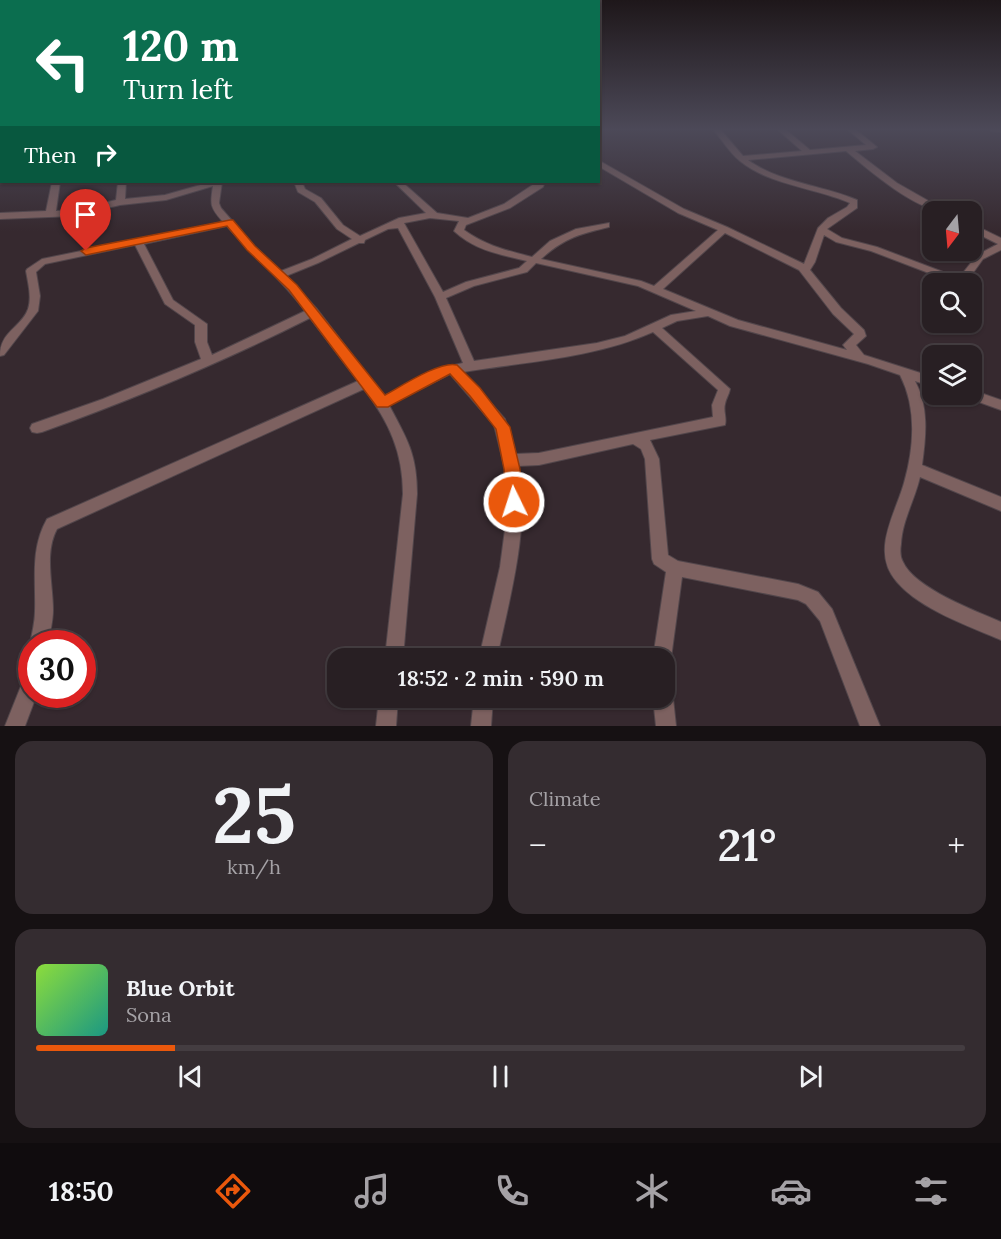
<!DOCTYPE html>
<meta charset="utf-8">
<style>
:root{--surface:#281f23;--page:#342c30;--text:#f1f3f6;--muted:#a5a2a6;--line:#443d41;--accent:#ea580c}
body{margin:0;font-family:Lora,serif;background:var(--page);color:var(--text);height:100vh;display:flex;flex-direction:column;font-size:22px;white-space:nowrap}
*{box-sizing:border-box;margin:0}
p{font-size:20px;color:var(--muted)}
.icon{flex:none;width:33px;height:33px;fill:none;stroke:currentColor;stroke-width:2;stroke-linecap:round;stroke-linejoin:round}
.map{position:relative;height:726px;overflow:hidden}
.sheet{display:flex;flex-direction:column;gap:15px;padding:15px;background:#161113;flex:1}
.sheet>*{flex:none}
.top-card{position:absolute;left:0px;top:0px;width:600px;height:183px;box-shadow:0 2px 4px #0004,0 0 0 2px var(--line);background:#0b6e4f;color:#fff;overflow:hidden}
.needle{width:39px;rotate:196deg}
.tools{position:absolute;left:922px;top:201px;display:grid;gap:12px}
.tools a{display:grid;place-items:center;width:60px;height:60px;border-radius:12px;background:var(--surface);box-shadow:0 2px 4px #0004,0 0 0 2px var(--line);font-size:30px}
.speed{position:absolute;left:18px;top:630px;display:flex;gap:12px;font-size:30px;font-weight:700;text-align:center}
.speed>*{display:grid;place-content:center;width:78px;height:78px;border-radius:50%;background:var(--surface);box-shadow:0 2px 4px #0004,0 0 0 2px var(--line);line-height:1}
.speed .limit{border:9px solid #d22;background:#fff;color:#111}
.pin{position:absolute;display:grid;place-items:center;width:51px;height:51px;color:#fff;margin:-62px -26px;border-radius:50% 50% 50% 0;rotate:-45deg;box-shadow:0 0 6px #0007}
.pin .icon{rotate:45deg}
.me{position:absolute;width:66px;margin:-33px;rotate:356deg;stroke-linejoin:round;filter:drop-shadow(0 0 4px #0008)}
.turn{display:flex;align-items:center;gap:21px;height:126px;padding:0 24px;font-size:27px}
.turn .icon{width:78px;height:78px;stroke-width:2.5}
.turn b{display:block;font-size:42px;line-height:51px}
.then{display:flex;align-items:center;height:57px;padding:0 24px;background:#0003;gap:12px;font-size:22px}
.big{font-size:45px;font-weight:600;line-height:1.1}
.sheet .card{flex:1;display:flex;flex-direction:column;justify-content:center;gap:9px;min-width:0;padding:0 21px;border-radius:18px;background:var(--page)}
.sheet .dial{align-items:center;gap:0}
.dial b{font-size:78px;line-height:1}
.song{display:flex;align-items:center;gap:18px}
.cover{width:72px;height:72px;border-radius:9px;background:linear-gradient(135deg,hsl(90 70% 55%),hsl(170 70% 35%))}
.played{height:6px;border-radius:3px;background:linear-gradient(90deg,var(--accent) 15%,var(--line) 15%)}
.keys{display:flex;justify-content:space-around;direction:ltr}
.heat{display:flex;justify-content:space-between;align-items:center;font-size:33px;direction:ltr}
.sheet .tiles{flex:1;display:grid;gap:15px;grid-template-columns:1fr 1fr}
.card:last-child{grid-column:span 2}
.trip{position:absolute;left:327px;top:648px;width:348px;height:60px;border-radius:18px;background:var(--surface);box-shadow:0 2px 4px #0004,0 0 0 2px var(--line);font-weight:600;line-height:60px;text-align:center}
.tab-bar{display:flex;height:96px;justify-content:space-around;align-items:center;background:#100c0e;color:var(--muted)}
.tab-bar .icon{width:42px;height:42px}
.tab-bar .active{color:var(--accent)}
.tab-bar b{font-size:27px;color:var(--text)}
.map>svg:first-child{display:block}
</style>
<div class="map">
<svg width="1001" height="726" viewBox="0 0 1001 726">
<rect width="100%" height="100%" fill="#36292f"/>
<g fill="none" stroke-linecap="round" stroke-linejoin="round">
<!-- minor casing -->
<g stroke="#52464b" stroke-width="2">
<g id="minor">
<path d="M713 129H720L743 156 802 151 777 129H785L810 150 866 145 847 129H855L877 147 873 149 855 151 897 183 948 212C917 212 870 171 846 151L748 160C780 183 822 185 857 200V208L827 229 842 238 877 247 959 278 977 255 998 244 972 231V224L1001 238V250L983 259 965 284 955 283 871 251 836 242 824 235 815 262 810 270 841 308 864 330 866 336 856 345 864 355 933 377V387L915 381C929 407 926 436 922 465L1001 497V511L920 477C915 499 902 521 901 544 900 550 900 557 903 562 914 588 976 611 1001 622V640C968 626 920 609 897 582 870 552 895 515 904 483 914 448 917 408 900 375L868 364 730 326 708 316 677 321 662 328 730 389C729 395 726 398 725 404 723 411 727 418 725 425L650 440 659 459 668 555 678 561 798 584 818 592 832 609 880 726H860L820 621 806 604 798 600 682 577 671 658 668 664 664 666V658H653L666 572 654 564 652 559 645 459 641 449 633 444 539 465 518 466C531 524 509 600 497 658H479L500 567 506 522 505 469 494 425 450 374 389 405C407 439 417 454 417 494L403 658H385L403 494C403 452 389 422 364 389L57 529C44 553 53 584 53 610 53 621 50 632 48 644H32V647L30 644C32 633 35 622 35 611 36 579 30 549 47 519L358 381 310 318C223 362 134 399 42 432L37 433 32 432 30 428 32 424 103 399 201 359 195 342V325L165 304 135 245 45 264 36 272 40 296 38 311 4 355 0 356C0 331 21 328 28 309 32 297 28 283 26 271L27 269 42 259 223 222C210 207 210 205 213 186L166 200 120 205 74 216 0 219V213L46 211 52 182H60L56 211 74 210 116 200 118 182H126L125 199 165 195 211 182H222L219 203 221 208 254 246 281 271 312 259 352 239 337 229 315 202 298 192 294 182H302L305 189 321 198 343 225 360 236 399 218 426 213 394 182H402L437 213 468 218 504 204 537 182H545L543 187 510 208 466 225 464 230C487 246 505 250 532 257L550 241 576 229 609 223V227C580 234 564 238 541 259L641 281 654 286 718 230 678 213 598 166V160L684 209 727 227 804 264 818 228 828 218 847 207 850 203C814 187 771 186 740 161 730 153 722 140 713 129ZM430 218 459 221 454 231C474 250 501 255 527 261L519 268 466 282 443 292 404 223ZM227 226C253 256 282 280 305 311L212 355 207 342V324L173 300 144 244ZM398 228 435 297 463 363 437 369 384 396 317 309 286 276 318 263 359 243H364L365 240 388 229ZM725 233 799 270 833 314 854 334 843 345 847 350 738 320 663 289ZM536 263 638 286 696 311 671 315 625 336 597 343 474 361 446 298 474 286 527 272ZM653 332 718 390 712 405 713 417 539 453 515 454 505 419 463 372C525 362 595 358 653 332Z"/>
<path d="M991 129H1001V132L991 131Z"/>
<path d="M972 390 1001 400V410L965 397 963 394H972Z"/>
<path d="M32 674V694H37L25 726H5L25 676Z"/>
<path d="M664 689 670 691 673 698 676 726H656L653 698H664Z"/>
<path d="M379 698H398L396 726H376Z"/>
<path d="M474 698H493L491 726H471Z"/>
</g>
</g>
<!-- minor -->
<use href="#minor" fill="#7d6160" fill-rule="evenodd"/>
</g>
<!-- sky -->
<linearGradient id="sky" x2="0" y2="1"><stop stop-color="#1e171a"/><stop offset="0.56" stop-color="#4c4958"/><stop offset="1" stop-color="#4c4958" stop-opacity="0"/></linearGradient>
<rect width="1001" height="231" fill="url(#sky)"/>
<!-- route -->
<path fill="#ea580c" stroke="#983908" stroke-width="1.5" d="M230 220H233L255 246 297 285 385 395C400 387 441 360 457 365L480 388 510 427 520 469 523 502 520 507 514 510 508 507 506 502 504 469 496 429 470 396 450 374 388 407H377L289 290 247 250 227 226 86 255 81 251 86 248Z"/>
</svg>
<div class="tools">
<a><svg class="needle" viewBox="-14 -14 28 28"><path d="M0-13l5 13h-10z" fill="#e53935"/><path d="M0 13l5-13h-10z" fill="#a5a2a6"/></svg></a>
<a><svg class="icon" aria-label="search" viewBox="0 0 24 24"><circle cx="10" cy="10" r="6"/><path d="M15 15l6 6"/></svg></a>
<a><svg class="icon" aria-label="layers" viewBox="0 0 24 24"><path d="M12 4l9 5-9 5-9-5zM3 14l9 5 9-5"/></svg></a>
</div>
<div class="speed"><div class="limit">30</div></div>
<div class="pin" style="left:86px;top:251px;background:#d93025"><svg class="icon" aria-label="arrive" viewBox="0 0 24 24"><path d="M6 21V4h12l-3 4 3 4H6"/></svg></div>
<svg class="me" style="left:514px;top:502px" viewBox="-20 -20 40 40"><circle r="17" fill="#ea580c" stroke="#fff" stroke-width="3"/><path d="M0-11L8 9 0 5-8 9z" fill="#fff"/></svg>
<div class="trip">18:52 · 2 min · 590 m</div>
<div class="top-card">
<div class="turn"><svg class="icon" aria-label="left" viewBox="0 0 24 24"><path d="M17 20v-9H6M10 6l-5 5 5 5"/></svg><div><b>120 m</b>Turn left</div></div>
<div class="then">Then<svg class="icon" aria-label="right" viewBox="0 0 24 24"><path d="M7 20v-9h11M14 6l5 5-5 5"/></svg></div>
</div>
</div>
<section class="sheet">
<div class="tiles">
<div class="card dial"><b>25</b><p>km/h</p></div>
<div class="card"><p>Climate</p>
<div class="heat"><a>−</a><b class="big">21°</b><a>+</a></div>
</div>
<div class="card">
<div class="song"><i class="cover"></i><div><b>Blue Orbit</b><p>Sona</p></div></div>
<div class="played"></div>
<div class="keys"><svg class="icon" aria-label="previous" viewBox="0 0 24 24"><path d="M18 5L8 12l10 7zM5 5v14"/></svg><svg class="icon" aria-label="pause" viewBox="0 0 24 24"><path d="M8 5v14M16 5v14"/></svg><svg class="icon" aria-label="next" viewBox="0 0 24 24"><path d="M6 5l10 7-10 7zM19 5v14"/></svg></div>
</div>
</div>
</section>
<nav class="tab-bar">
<b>18:50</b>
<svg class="icon active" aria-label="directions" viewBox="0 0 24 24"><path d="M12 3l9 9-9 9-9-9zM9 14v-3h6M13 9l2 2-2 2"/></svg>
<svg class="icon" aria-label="music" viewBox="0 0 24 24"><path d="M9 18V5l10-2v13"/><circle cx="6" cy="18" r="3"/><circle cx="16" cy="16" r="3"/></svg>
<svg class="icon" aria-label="phone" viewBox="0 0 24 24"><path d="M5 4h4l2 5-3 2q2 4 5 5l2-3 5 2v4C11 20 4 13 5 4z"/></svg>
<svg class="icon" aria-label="climate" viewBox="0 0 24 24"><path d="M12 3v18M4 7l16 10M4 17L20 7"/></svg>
<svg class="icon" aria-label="car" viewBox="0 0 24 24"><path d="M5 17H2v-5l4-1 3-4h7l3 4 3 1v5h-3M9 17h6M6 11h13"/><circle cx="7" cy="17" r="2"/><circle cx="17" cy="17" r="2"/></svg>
<svg class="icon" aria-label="filters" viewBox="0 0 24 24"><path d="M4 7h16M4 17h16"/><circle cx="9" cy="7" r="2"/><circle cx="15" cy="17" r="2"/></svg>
</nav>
